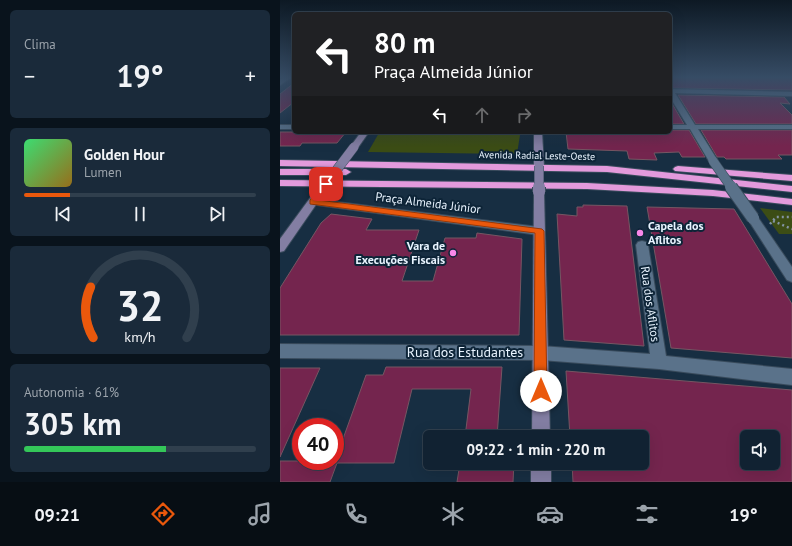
<!DOCTYPE html>
<html lang="pt">
<meta charset="utf-8">
<style>
:root{--surface:#112232;--page:#1a2a3a;--text:#f1f3f6;--muted:#9ca4ac;--line:#303f4d;--accent:#ea580c}
body{margin:0;font-family:"PT Sans",sans-serif;background:var(--page);color:var(--text);height:100vh;display:flex;flex-direction:column;font-size:15px;white-space:nowrap}
*{box-sizing:border-box;margin:0}
p{font-size:13px;color:var(--muted)}
.icon{flex:none;width:22px;height:22px;fill:none;stroke:currentColor;stroke-width:2;stroke-linecap:round;stroke-linejoin:round}
.map{position:relative;flex:1;overflow:hidden}
.panel{display:flex;flex-direction:column;gap:10px;padding:10px;background:#09131c;width:280px}
.panel>*{flex:none}
.guide{position:absolute;left:12px;top:12px;width:380px;height:122px;border-radius:6px;box-shadow:0 4px 16px #0002,0 0 0 1px var(--line);background:#202124;color:#fff;overflow:hidden}
.tools{position:absolute;left:460px;top:430px;display:grid;gap:8px}
.tools a{display:grid;place-items:center;width:40px;height:40px;border-radius:6px;background:var(--surface);box-shadow:0 4px 16px #0002,0 0 0 1px var(--line);font-size:20px}
.speed{position:absolute;left:12px;top:418px;display:flex;gap:8px;font-size:20px;font-weight:700;text-align:center}
.speed>*{display:grid;place-content:center;width:52px;height:52px;border-radius:50%;background:var(--surface);box-shadow:0 4px 16px #0002,0 0 0 1px var(--line);line-height:1}
.speed .limit{border:6px solid #d22;background:#fff;color:#111}
.pin{position:absolute;display:grid;place-items:center;width:34px;height:34px;color:#fff;margin:-17px;border-radius:8px;box-shadow:0 2px 6px #0006}
.me{position:absolute;width:44px;margin:-22px;rotate:0deg;stroke-linejoin:round;filter:drop-shadow(0 0 3px #0008)}
.turn{display:flex;align-items:center;gap:14px;height:84px;padding:0 16px;font-size:18px}
.turn .icon{width:52px;height:52px;stroke-width:2.5}
.turn b{display:block;font-size:28px;line-height:34px}
.lanes{display:flex;align-items:center;height:38px;padding:0 16px;background:#0003;justify-content:center;gap:20px;direction:ltr}
.lanes .off{opacity:.35}
.big{font-size:30px;font-weight:700;line-height:1.1}
.panel .tile{flex:1;display:flex;flex-direction:column;justify-content:center;gap:6px;min-width:0;padding:0 14px;border-radius:6px;background:var(--page)}
.panel .dial{align-items:center;gap:0}
.dial svg{height:104px;overflow:visible;fill:none;stroke:var(--line);stroke-width:7;stroke-linecap:round;text-anchor:middle}
.dial text{fill:var(--text);stroke:none}
.song{display:flex;align-items:center;gap:12px}
.cover{width:48px;height:48px;border-radius:6px;background:linear-gradient(135deg,hsl(140 70% 55%),hsl(40 70% 35%))}
.played{height:4px;border-radius:2px;background:linear-gradient(90deg,var(--accent) 20%,var(--line) 20%)}
.keys{display:flex;justify-content:space-around;direction:ltr}
.heat{display:flex;justify-content:space-between;align-items:center;font-size:22px;direction:ltr}
.charge{height:6px;border-radius:3px;background:linear-gradient(90deg,#34c759 61%,var(--line) 0)}
.trip{position:absolute;left:143px;top:430px;width:226px;height:40px;border-radius:6px;background:var(--surface);box-shadow:0 4px 16px #0002,0 0 0 1px var(--line);font-weight:700;line-height:40px;text-align:center}
.tab-bar{display:flex;height:64px;justify-content:space-around;align-items:center;background:#070e14;color:var(--muted)}
.tab-bar .icon{width:28px;height:28px}
.tab-bar .current{color:var(--accent)}
.tab-bar b{font-size:18px;color:var(--text)}
main{display:flex;flex:1;min-height:0}
.map>svg:first-child{display:block}
</style>
<main>
<section class="panel">
<div class="tile"><p>Clima</p>
<div class="heat"><a>−</a><b class="big">19°</b><a>+</a></div>
</div>
<div class="tile">
<div class="song"><i class="cover"></i><div><b>Golden Hour</b><p>Lumen</p></div></div>
<div class="played"></div>
<div class="keys"><svg class="icon" aria-label="previous" viewBox="0 0 24 24"><path d="M18 5L8 12l10 7zM5 5v14"/></svg><svg class="icon" aria-label="pause" viewBox="0 0 24 24"><path d="M8 5v14M16 5v14"/></svg><svg class="icon" aria-label="next" viewBox="0 0 24 24"><path d="M6 5l10 7-10 7zM19 5v14"/></svg></div>
</div>
<div class="tile dial"><svg viewBox="0 0 100 80">
<path d="M14 69A42 42 0 1 1 86 69"/>
<path d="M14 69A42 42 0 0 1 12 30" stroke="#ea580c"/>
<text x="50" y="56" font-size="32" font-weight="700">32</text>
<text x="50" y="72" font-size="11">km/h</text>
</svg></div>
<div class="tile"><p>Autonomia · 61%</p><b class="big">305 km</b><div class="charge"></div></div>
</section>
<div class="map">
<svg width="512" height="482" viewBox="0 0 512 482">
<rect width="100%" height="100%" fill="#172e42"/>
<!-- green -->
<g fill="#3c4d15">
<path d="M99 133 240 135 237 154 88 152Z"/>
<path d="M480 208 512 212V234H499Z"/>
</g>
<!-- building -->
<g fill="#74254e" stroke="#765663" fill-rule="evenodd">
<path d="M390 78H512V90L390 88Z"/>
<path d="M14 83V102L0 113V94Z"/>
<path d="M398 95 504 97 510 104 500 103 512 115V124H416Z"/>
<path d="M390 100 404 124H390Z"/>
<path d="M390 130H409L425 157H402L399 152 374 153 377 160 349 159 347 151 288 149 286 132H390Z"/>
<path d="M421 130H512V155H498L502 159H446L444 157H437Z"/>
<path d="M0 132H66L57 143H22L20 146H0Z"/>
<path d="M303 205 347 206 364 346 284 340 277 214 297 216V207H303Z"/>
<path d="M367 207 454 209 512 304V358L391 348Z"/>
<path d="M51 214 92 219 86 230H139L122 281H153L165 238H196L197 233 242 239 239 335H0V288L41 223Z"/>
<path d="M106 367H222L217 437H185L191 389H132L114 463H57L50 482H0V461H55L86 375H103Z"/>
<path d="M0 368H40L0 457Z"/>
<path d="M286 371 512 390V482H293L292 463H362V437H290ZM467 437H493V463H467Z"/>
<path d="M180 463H234L233 482H177Z"/>
</g>
<g fill="none" stroke-linecap="round" stroke-linejoin="round">
<!-- street casing -->
<g stroke="#394b5c" stroke-width="2">
<g id="street">
<path d="M3 78H10L0 85V80Z"/>
<path d="M390 89 512 92V96L395 93 415 125H512V129H418L438 161 433 164 430 163 410 129H390V125H407L390 97Z"/>
<rect x="0" y="125" width="14" height="4"/>
<path d="M33 199 259 227 263 228 265 231 263 234 259 235 29 204 28 202Z"/>
<path d="M473 215 477 216 512 267V282L507 280 467 218 469 216Z"/>
<path d="M362 241 366 242 368 245 386 356 512 369V385L379 369 261 360 0 358V344L261 346 370 354 356 245 358 242Z"/>
</g>
</g>
<!-- secondary casing -->
<g stroke="#394b5c" stroke-width="2">
<g id="secondary">
<path d="M81 132H89L77 149H71L70 147Z"/>
<path d="M254 132H262L264 166 259 169 254 166Z"/>
<path d="M259 189 264 192 270 437H252L254 192Z"/>
<path d="M37 193 42 196 4 251 0 252V239L33 194Z"/>
<rect x="251" y="463" width="20" height="19"/>
</g>
</g>
<!-- highway casing -->
<g stroke="#394b5c" stroke-width="2">
<g id="highway">
<path d="M0 160 327 166 512 186V192L327 172 0 166Z"/>
<path d="M398 166 512 175V181L395 171 393 169 395 167Z"/>
<path d="M0 169H66L71 172 66 175H0Z"/>
<path d="M0 180 307 183 433 190 512 199V205L433 196 307 189 0 186Z"/>
</g>
</g>
<!-- path -->
<g stroke="#8494a4" stroke-width="2.5" stroke-dasharray="2 3" stroke-linecap="butt">
<path d="M493 221 512 229"/>
<path d="M490 224 496 217H512"/>
</g>
<!-- street -->
<use href="#street" fill="#5a728a" fill-rule="evenodd"/>
<!-- secondary -->
<use href="#secondary" fill="#837ea3" fill-rule="evenodd"/>
<!-- highway -->
<use href="#highway" fill="#e39adc" fill-rule="evenodd"/>
<!-- street-bridge-far1 casing -->
<g stroke="#394b5c" stroke-width="10" stroke-linecap="butt">
<path id="street-bridge-far1" d="M433 161 452 188"/>
</g>
<!-- street-bridge casing -->
<g stroke="#394b5c" stroke-width="14" stroke-linecap="butt">
<path id="street-bridge" d="M451 187 473 218"/>
</g>
<!-- secondary-bridge-far1 casing -->
<g stroke="#394b5c" stroke-width="10" stroke-linecap="butt">
<g id="secondary-bridge-far1">
<path d="M259 166V188"/>
<path d="M43 188 74 147"/>
</g>
</g>
<!-- secondary-bridge casing -->
<g stroke="#394b5c" stroke-width="14" stroke-linecap="butt">
<g id="secondary-bridge">
<path d="M259 187V192"/>
<path d="M37 196 44 187"/>
</g>
</g>
<!-- street-bridge-far1 -->
<use href="#street-bridge-far1" stroke="#5a728a" stroke-width="9"/>
<!-- street-bridge -->
<use href="#street-bridge" stroke="#5a728a" stroke-width="12"/>
<!-- secondary-bridge-far1 -->
<use href="#secondary-bridge-far1" stroke="#837ea3" stroke-width="9"/>
<!-- secondary-bridge -->
<use href="#secondary-bridge" stroke="#837ea3" stroke-width="12"/>
</g>
<!-- sky -->
<linearGradient id="sky" x2="0" y2="1"><stop stop-color="#0d1924"/><stop offset="0.53" stop-color="#364c65"/><stop offset="1" stop-color="#364c65" stop-opacity="0"/></linearGradient>
<rect width="512" height="146" fill="url(#sky)"/>
<!-- route -->
<path fill="#ea580c" stroke="#983908" d="M46 181 50 184 38 200 262 229 264 231 267 391 265 395 261 397 256 395 254 391 255 233 30 204V200L44 182Z"/>
<!-- markers -->
<g fill="#f888e9" stroke="#0d2437" stroke-width="1.5">
<circle cx="360" cy="233" r="4"/>
<circle cx="173" cy="253" r="4"/>
</g>
<g text-anchor="middle" stroke-width="4" stroke-linejoin="round" paint-order="stroke">
<!-- far-street labels -->
<g font-size="10" fill="#e9f4ff" stroke="#0d2437">
<text transform="translate(257 155) rotate(1)" y="4">Avenida Radial Leste-Oeste</text>
</g>
<!-- street labels -->
<g font-size="12" fill="#e9f4ff" stroke="#0d2437">
<text transform="translate(148 203) rotate(7)" y="4">Praça Almeida Júnior</text>
<text transform="translate(370 304) rotate(82)" y="4">Rua dos Aflitos</text>
</g>
<!-- poi labels -->
<g font-size="12" font-weight="bold" fill="#e9f4ff" stroke="#0d2437" text-anchor="start">
<text x="368" y="230">Capela dos<tspan x="368" dy="14">Aflitos</tspan></text>
<text x="165" y="250" text-anchor="end">Vara de<tspan x="165" dy="14">Execuções Fiscais</tspan></text>
</g>
<!-- near-street labels -->
<g font-size="14" fill="#e9f4ff" stroke="#0d2437">
<text x="185" y="357">Rua dos Estudantes</text>
</g>
</g>
</svg>
<div class="tools">
<a><svg class="icon" aria-label="sound" viewBox="0 0 24 24"><path d="M4 9h4l5-4v14l-5-4H4zM17 9q2 3 0 6"/></svg></a>
</div>
<div class="speed"><div class="limit">40</div></div>
<div class="pin" style="left:46px;top:184px;background:#d93025"><svg class="icon" aria-label="arrive" viewBox="0 0 24 24"><path d="M6 21V4h12l-3 4 3 4H6"/></svg></div>
<svg class="me" style="left:261px;top:391px" viewBox="-20 -20 40 40"><circle r="19" fill="#fff"/><path d="M0-13L10 11 0 6-10 11z" fill="#ea580c"/></svg>
<div class="trip">09:22 · 1 min · 220 m</div>
<div class="guide">
<div class="turn"><svg class="icon" aria-label="left" viewBox="0 0 24 24"><path d="M17 20v-9H6M10 6l-5 5 5 5"/></svg><div><b>80 m</b>Praça Almeida Júnior</div></div>
<div class="lanes"><svg class="icon" aria-label="left" viewBox="0 0 24 24"><path d="M17 20v-9H6M10 6l-5 5 5 5"/></svg><svg class="icon off" aria-label="ahead" viewBox="0 0 24 24"><path d="M12 20V5M6 11l6-6 6 6"/></svg><svg class="icon off" aria-label="right" viewBox="0 0 24 24"><path d="M7 20v-9h11M14 6l5 5-5 5"/></svg></div>
</div>
</div>
</main>
<nav class="tab-bar">
<b>09:21</b>
<svg class="icon current" aria-label="directions" viewBox="0 0 24 24"><path d="M12 3l9 9-9 9-9-9zM9 14v-3h6M13 9l2 2-2 2"/></svg>
<svg class="icon" aria-label="music" viewBox="0 0 24 24"><path d="M9 18V5l10-2v13"/><circle cx="6" cy="18" r="3"/><circle cx="16" cy="16" r="3"/></svg>
<svg class="icon" aria-label="phone" viewBox="0 0 24 24"><path d="M5 4h4l2 5-3 2q2 4 5 5l2-3 5 2v4C11 20 4 13 5 4z"/></svg>
<svg class="icon" aria-label="climate" viewBox="0 0 24 24"><path d="M12 3v18M4 7l16 10M4 17L20 7"/></svg>
<svg class="icon" aria-label="car" viewBox="0 0 24 24"><path d="M5 17H2v-5l4-1 3-4h7l3 4 3 1v5h-3M9 17h6M6 11h13"/><circle cx="7" cy="17" r="2"/><circle cx="17" cy="17" r="2"/></svg>
<svg class="icon" aria-label="filters" viewBox="0 0 24 24"><path d="M4 7h16M4 17h16"/><circle cx="9" cy="7" r="2"/><circle cx="15" cy="17" r="2"/></svg>
<b>19°</b>
</nav>
